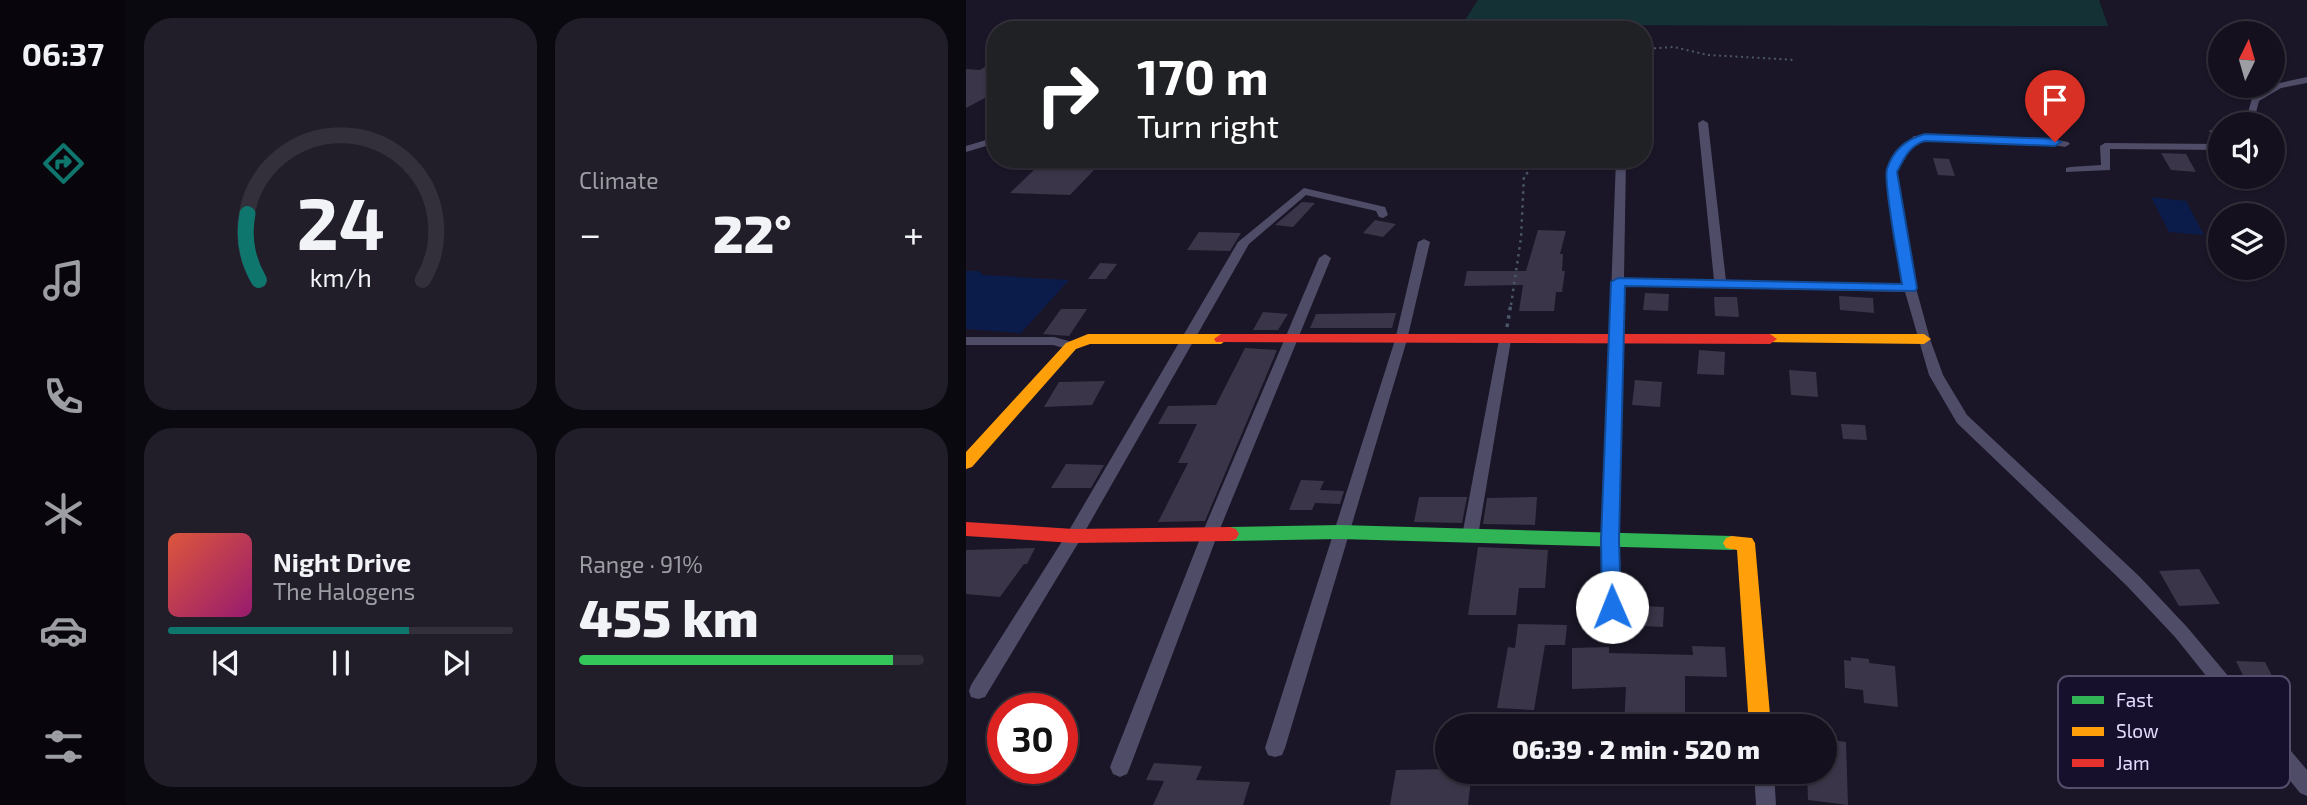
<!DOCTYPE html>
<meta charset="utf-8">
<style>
:root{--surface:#14101d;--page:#211e2a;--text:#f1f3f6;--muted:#9d9da4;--line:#33303b;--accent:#0f766e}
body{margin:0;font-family:"Exo 2",sans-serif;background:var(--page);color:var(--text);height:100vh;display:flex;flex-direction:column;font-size:26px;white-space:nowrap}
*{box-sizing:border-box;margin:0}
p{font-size:23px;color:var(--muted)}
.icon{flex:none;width:38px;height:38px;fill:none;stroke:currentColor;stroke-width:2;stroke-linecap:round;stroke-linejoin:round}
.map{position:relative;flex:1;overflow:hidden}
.drawer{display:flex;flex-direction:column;gap:18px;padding:18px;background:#0b0910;width:840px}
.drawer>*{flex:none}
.guide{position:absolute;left:21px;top:21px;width:665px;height:147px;border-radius:28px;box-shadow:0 2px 5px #0004,0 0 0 2px var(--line);background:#202124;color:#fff;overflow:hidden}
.needle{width:46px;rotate:5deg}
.controls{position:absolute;left:1242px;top:21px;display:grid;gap:14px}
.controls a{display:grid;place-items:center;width:77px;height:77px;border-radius:50%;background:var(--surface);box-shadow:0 2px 5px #0004,0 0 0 2px var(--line);font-size:35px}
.speed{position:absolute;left:21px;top:693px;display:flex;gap:14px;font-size:35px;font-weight:700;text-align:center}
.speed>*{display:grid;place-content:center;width:91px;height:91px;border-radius:50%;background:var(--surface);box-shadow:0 2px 5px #0004,0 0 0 2px var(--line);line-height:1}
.speed .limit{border:10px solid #d22;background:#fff;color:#111}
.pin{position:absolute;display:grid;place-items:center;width:60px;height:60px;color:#fff;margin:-72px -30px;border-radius:50% 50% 50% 0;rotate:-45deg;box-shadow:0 0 7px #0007}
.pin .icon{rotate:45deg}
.me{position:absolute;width:77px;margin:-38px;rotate:359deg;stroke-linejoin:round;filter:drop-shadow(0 0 5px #0008)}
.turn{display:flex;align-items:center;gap:24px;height:147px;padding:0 35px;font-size:32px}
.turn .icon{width:91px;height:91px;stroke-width:2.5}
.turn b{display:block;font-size:49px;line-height:60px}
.big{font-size:52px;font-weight:800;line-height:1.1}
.drawer .widget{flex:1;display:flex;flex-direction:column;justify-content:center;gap:10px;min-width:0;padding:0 24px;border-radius:28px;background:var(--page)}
.drawer .dial{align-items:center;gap:0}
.dial svg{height:182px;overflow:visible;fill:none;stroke:var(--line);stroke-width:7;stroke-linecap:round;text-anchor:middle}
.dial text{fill:var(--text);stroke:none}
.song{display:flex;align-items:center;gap:21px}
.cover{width:84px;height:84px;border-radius:10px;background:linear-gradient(135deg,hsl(10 70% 55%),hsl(320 70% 35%))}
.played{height:7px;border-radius:4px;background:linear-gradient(90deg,var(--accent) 70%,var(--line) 70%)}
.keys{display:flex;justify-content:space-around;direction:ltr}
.heat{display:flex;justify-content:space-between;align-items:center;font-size:38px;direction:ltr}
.charge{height:10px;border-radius:5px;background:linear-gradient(90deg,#34c759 91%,var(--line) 0)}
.drawer .tiles{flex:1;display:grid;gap:18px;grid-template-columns:repeat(2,1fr)}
.trip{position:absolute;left:469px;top:714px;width:402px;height:70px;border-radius:35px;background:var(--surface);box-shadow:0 2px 5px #0004,0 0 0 2px var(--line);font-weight:800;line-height:70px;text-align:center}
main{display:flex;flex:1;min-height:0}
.tabs{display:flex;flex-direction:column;width:126px;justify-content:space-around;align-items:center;background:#08060c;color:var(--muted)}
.tabs .icon{width:49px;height:49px}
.tabs .on{color:var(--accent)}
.tabs b{font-size:32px;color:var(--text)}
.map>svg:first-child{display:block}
</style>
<main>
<nav class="tabs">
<b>06:37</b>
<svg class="icon on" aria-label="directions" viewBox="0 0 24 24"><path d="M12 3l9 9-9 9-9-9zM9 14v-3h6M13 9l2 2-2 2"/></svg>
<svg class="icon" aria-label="music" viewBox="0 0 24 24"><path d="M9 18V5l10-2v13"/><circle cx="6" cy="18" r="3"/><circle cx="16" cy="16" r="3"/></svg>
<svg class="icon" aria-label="phone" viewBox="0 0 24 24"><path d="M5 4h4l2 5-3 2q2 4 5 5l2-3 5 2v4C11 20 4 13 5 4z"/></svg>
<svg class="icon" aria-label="climate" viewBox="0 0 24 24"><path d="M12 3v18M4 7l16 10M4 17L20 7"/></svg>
<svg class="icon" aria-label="car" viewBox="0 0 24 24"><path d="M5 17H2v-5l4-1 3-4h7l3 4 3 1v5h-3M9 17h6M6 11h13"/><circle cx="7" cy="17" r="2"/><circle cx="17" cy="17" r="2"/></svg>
<svg class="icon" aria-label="filters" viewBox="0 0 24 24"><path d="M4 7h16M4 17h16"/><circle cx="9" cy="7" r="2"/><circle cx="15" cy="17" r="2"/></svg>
</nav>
<section class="drawer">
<div class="tiles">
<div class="widget dial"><svg viewBox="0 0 100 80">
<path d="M14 69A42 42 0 1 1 86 69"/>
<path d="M14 69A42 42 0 0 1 9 40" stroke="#0f766e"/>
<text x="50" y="56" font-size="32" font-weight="700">24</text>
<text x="50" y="72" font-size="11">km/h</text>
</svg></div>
<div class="widget"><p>Climate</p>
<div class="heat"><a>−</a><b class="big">22°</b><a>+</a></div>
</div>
<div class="widget">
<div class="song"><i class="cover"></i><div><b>Night Drive</b><p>The Halogens</p></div></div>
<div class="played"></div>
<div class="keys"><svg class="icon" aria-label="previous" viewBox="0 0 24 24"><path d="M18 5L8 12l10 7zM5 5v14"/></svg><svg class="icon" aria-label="pause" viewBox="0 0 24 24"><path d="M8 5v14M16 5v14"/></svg><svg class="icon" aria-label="next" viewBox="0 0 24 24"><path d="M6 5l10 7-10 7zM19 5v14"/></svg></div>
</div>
<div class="widget"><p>Range · 91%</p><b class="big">455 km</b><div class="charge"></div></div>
</div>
</section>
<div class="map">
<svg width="1341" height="805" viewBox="0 0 1341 805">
<rect width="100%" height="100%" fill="#1a1627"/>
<!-- green -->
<path fill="#143236" d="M512 0H1133L1142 26 496 25Z"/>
<!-- water -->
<g fill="#0b1c4a">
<path d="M1185 197 1220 201 1238 235 1203 232Z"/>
<path d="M0 271H13L17 275 103 280 55 333 0 329Z"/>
</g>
<!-- building -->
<g fill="#3a3548">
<path d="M30 60V92L0 108V69L14 70Z"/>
<path d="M1195 153 1220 154 1230 172 1205 170Z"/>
<path d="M967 158 983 159 989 176 972 175Z"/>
<path d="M71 167 129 169 104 195 44 193Z"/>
<path d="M336 202 349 203 327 227 309 225Z"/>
<path d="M409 220 430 224 417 237 397 233Z"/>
<path d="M572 230 600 231 594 254H597L596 271H599L596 292H590L588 311H553L557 285 498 286 501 271H560Z"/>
<path d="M233 232 275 233 264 251 221 250Z"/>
<path d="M134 263 151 264 140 279H122Z"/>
<path d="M679 293 703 294 702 311 677 310Z"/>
<path d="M873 296 907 298 908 313 874 310Z"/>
<path d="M748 297H771L773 317 749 316Z"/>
<path d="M95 309H121L103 336 77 334Z"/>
<path d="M297 312 322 314 312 330H287Z"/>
<path d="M430 313 426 328H344L350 314Z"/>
<path d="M279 348 311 350 239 521 192 522 222 463H212L231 424H192L202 406 250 405Z"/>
<path d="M733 350 759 352 758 375 731 374Z"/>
<path d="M823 370 850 372 852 397 825 395Z"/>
<path d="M669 380 696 382 694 407 666 405Z"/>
<path d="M139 381 126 405 78 407 93 382Z"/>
<path d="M875 424 899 425 901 440 877 439Z"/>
<path d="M100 464 138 465 125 488H85Z"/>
<path d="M335 480 358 481 354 490 378 491 374 504 349 503 346 510H323Z"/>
<path d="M453 497H501L496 523 448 522Z"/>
<path d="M571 497 569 525 517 524 521 498Z"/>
<path d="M512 547 582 550 579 588H553L550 615H502Z"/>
<path d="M69 548 61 564H58L34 597 0 594V550Z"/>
<path d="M1233 569 1254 604 1213 606 1193 571Z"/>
<path d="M660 605 698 607 697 627 659 625Z"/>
<path d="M552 624 601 625 599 645H579L568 710 531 708 542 647 549 648Z"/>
<path d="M726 646 759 647 761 677 719 676V726H658L660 687 606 689V648L643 647V653L727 655Z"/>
<path d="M885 657 903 659V663L929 666 932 707 898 703 897 690 879 688 878 660 885 661Z"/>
<path d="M1270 661 1299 662 1323 709 1293 708Z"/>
<path d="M859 739 880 742 882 805 842 800 841 772H859Z"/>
<path d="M188 763 236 766 230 780 284 782 277 805H187L198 781 180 780Z"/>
<path d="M481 769V772H506L502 805H424L430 770Z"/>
<path d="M694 772H719V786L694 785Z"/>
</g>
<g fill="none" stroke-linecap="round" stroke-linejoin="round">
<!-- path-far2 -->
<path stroke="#4a5768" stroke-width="2" stroke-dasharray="2 3.5" stroke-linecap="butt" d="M677 49 708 47 742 55 830 60"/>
<!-- path-far1 -->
<path stroke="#4a5768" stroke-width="2.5" stroke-dasharray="2.5 4.5" stroke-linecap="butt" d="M545 305 555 238 558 175 565 171"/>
<!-- path -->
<path stroke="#4a5768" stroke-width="3.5" stroke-dasharray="3.5 5" stroke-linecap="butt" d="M541 327 545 303"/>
<!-- street -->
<g fill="#4f4c68" fill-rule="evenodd">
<path d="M1341 77V83L1315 88 1293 101 1287 124H1269L1280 120 1286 98 1309 84Z"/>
<path d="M737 120 742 123 760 281 937 284 920 172 930 152 948 136 1081 138 1102 142 1104 144 1099 147 1081 144 953 141 938 155 930 172 950 288 964 339 977 375 1001 415 1173 576 1221 627 1341 770V796L1334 793 1209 637 1161 586 991 423 963 375 939 292 657 286 652 540 655 629 652 634 646 637 640 634 637 629 636 540 650 159H660L658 278 748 280 732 123Z"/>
<path d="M1255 126V142L1243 131Z"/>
<path d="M30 137V143L0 152V146Z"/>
<path d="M1139 143 1255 144V150L1144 149V170L1100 172V168L1104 167 1135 165 1134 146Z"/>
<path d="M338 188 419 207 422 215 417 218 413 217 410 211 340 195 283 244 114 540 19 697 12 699 5 697 3 691 5 685 102 532 272 242Z"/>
<path d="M458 239 464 242 441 340 319 748 316 755 309 757 302 755 299 748 429 340 452 242Z"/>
<path d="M359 254 365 258 251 536 164 767 161 774 154 777 147 774 144 767 235 536 353 258Z"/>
<path d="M539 336 545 340 512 536 510 540 504 542 498 540 496 536 533 340Z"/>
<path d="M0 337H88L110 343 112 346 105 350 87 345H0Z"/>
<path d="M788 772H808L810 805H790Z"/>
</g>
<!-- fast -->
<path fill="#30b455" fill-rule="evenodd" d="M374 525 766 536 772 538 775 543 772 548 766 550 374 539 264 541 258 539 255 534 258 529 264 527Z"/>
<!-- slow -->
<g fill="#ff9f0a" fill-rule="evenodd">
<path d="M122 334H255L262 339 255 344H124L110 349 6 467 0 469V452L100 343Z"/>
<path d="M804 334H958L965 339 958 344 799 342 797 339 799 336Z"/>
<path d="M766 536 786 538 789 543 805 726H783L771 550 760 548 757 543 760 538Z"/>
</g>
<!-- jam -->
<g fill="#e5322d" fill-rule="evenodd">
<path d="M255 334H804L811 339 804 344 250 342 248 339Z"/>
<path d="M0 522 108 529 264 527 270 529 273 534 270 539 264 541 108 543 0 536Z"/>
</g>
</g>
<!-- route -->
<path fill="#1a73e8" stroke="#114b97" stroke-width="2" d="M959 134 1089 139 1095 142 1089 146 959 141C944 145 938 158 931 172L951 288 949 291 659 286 653 540 655 607 653 613 646 615 639 613 636 607 635 540 645 282 652 278 936 284C933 265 917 181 921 169 927 150 940 139 959 134Z"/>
<!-- legend -->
<rect x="1092" y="676" width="232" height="112" rx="10" fill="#17102d" stroke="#544e6c" stroke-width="2"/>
<rect x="1106" y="696" width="32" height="8" fill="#30b455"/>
<rect x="1106" y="727" width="32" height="9" fill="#ff9f0a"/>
<rect x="1106" y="759" width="32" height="8" fill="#e5322d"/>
<g font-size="19" fill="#e3ddff">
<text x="1150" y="707">Fast</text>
<text x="1150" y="738">Slow</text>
<text x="1150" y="770">Jam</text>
</g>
</svg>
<div class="controls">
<a><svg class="needle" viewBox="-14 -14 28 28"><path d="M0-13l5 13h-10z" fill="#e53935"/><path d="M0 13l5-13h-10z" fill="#9d9da4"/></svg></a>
<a><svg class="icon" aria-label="sound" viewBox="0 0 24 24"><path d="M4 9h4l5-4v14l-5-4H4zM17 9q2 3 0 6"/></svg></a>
<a><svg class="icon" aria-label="layers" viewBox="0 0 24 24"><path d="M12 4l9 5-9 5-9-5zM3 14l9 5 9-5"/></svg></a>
</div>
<div class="speed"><div class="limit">30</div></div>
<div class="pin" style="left:1089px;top:142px;background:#d93025"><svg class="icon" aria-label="arrive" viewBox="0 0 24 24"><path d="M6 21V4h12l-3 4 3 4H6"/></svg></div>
<svg class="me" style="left:646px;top:607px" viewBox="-20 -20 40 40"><circle r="19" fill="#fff"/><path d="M0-13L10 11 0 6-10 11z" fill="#1a73e8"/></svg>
<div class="trip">06:39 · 2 min · 520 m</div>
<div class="guide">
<div class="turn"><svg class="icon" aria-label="right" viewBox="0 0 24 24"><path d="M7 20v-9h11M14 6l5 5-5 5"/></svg><div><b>170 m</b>Turn right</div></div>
</div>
</div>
</main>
